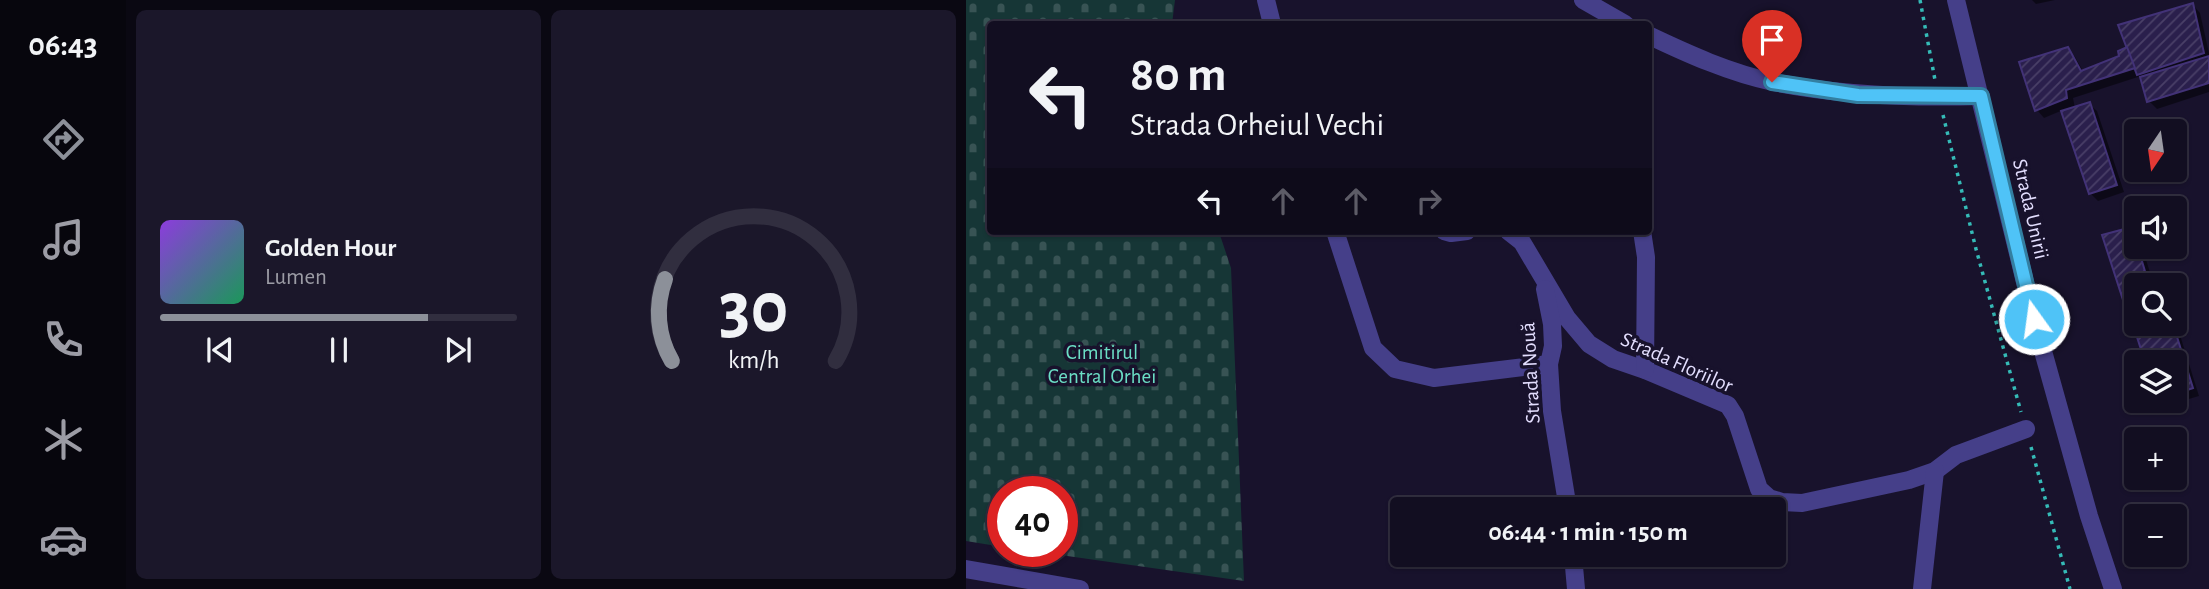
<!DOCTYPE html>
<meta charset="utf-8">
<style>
:root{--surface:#120e21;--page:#1b172a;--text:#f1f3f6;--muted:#9c9ca5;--line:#312e3f;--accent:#8c9099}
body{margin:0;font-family:"Alegreya Sans",sans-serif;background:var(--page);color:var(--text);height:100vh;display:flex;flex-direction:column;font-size:26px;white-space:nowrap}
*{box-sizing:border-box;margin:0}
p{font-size:23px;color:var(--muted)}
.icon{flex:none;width:38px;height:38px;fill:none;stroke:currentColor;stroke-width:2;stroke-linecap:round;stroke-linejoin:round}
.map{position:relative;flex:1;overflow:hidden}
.sheet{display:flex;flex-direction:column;gap:10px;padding:10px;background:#0a0812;width:840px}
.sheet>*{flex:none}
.guide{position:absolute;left:21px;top:21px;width:665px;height:214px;border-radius:7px;box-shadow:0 2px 5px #0004,0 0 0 2px var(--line);background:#120e21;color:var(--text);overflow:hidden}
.needle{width:46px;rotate:193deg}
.controls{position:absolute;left:1158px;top:119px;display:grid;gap:14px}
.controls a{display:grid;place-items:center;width:63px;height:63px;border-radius:7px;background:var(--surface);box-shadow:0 2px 5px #0004,0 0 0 2px var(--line);font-size:35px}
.speed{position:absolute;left:21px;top:476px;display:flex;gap:14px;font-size:35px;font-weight:700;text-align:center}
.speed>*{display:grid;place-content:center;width:91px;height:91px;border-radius:50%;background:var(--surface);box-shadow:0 2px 5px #0004,0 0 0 2px var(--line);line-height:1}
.speed .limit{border:10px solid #d22;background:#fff;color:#111}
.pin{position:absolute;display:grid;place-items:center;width:60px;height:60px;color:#fff;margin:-72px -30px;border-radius:50% 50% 50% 0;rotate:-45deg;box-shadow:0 0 7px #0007}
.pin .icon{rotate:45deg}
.me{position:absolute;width:77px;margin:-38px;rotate:346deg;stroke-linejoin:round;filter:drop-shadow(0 0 5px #0008)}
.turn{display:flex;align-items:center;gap:24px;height:147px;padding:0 28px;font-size:32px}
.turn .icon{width:91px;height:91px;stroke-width:2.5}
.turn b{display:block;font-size:49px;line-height:60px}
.lanes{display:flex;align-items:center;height:66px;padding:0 28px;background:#0003;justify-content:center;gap:35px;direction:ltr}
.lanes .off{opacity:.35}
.sheet .tile{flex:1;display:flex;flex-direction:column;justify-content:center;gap:10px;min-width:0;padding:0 24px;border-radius:10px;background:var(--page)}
.sheet .dial{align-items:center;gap:0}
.dial svg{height:182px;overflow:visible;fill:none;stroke:var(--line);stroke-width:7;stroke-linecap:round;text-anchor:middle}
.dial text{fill:var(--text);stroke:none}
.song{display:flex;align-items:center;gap:21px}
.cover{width:84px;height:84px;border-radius:10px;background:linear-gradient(135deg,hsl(270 70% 55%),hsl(150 70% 35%))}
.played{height:7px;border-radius:4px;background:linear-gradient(90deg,var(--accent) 75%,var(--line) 75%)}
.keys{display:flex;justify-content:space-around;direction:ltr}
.sheet .tiles{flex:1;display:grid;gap:10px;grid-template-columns:repeat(2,1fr)}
.trip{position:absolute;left:424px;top:497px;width:396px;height:70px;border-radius:7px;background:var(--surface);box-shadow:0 2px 5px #0004,0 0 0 2px var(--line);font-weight:700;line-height:70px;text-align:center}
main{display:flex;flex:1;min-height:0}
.dock{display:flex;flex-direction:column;width:126px;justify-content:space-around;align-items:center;background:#07060d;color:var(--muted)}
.dock .icon{width:49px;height:49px}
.dock .on{color:var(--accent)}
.dock b{font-size:32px;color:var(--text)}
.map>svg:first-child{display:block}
</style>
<main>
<nav class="dock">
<b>06:43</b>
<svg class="icon on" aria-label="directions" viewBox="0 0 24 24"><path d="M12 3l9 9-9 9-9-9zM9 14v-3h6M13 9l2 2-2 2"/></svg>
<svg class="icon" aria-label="music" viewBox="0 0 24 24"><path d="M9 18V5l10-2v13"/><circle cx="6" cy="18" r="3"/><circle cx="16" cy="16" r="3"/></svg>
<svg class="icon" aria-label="phone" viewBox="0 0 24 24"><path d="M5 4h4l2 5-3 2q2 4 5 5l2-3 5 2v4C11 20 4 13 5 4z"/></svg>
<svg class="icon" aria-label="climate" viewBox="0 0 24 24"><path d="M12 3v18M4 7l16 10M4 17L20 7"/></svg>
<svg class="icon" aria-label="car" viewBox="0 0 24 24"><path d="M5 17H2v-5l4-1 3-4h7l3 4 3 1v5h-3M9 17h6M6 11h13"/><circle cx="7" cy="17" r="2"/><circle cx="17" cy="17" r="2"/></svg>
</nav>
<section class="sheet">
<div class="tiles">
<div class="tile">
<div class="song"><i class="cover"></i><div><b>Golden Hour</b><p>Lumen</p></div></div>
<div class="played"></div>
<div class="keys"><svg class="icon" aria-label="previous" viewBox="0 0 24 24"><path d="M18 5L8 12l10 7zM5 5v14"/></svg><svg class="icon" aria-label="pause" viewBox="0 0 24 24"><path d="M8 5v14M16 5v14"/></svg><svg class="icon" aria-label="next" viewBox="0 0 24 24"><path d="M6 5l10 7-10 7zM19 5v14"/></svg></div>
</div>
<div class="tile dial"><svg viewBox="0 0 100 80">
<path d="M14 69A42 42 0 1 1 86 69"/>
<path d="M14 69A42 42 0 0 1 11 33" stroke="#8c9099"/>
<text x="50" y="56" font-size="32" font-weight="700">30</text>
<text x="50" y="72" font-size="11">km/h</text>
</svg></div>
</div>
</section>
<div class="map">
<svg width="1243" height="589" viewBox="0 0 1243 589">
<defs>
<pattern id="cemetery-stones" width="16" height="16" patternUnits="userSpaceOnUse" patternTransform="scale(1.75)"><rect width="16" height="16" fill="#163636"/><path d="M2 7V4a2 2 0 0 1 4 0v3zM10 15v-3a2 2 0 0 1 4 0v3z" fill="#385354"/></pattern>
<pattern id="building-hatch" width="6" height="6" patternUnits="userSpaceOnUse" patternTransform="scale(1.75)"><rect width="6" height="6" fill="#2a1f4c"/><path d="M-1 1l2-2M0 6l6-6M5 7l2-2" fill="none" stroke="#493f67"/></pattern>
</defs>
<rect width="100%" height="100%" fill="#18122c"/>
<!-- cemetery -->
<path fill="url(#cemetery-stones)" d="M0 0H209L206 24H24V231H223L224 234 254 235 265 268 278 581 66 551H96V492H37V547L0 541Z"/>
<!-- shadow -->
<g fill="#0007">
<path d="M1066 0H1089L1070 4Z"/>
<path d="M1227 5 1234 13 1243 53V92L1191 109 1183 101 1175 76 1107 98 1109 108 1123 104 1131 111 1158 192 1132 201 1124 193 1097 110 1078 118 1071 110 1055 63 1102 49 1109 57 1117 71 1154 57Z"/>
<path d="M1165 229 1171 235V247H1176L1188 285H1171V324H1209V319L1233 396 1199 406 1194 401H1209V362H1180L1165 313 1169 312 1160 303Z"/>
</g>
<!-- building -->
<g fill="url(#building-hatch)" stroke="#423277" stroke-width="2">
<path d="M1227 3 1238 53 1171 75 1152 25Z"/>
<path d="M1102 47 1115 71 1153 56 1152 51 1161 47 1169 68 1100 90 1101 98 1069 111 1053 62Z"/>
<path d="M1243 56V83L1181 102 1174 77Z"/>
<path d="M1124 102 1151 185 1123 194 1095 111Z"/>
<path d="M1166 227 1183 285H1171V300L1158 303 1136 235Z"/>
<path d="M1171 310V324H1207L1227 388 1209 394V362H1179L1163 312Z"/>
</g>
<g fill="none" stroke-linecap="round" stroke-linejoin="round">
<!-- path -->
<g stroke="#35bbb7" stroke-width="3.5" stroke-dasharray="3.5 5" stroke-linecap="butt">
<path d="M954 0 969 80"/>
<path d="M977 115 1010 249 1055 412"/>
<path d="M1065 447 1104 589"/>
</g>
<!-- minor -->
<g stroke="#453f89" stroke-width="18">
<path d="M300 0 306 24"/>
<path d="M617 0 659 24"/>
<path d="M990 0 1068 319 1123 516 1147 589"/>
<path d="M682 35C722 54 764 73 807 82 876 96 946 98 1015 96"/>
<path d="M369 231 407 348 429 369 468 378 583 364"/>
<path d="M478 231 485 233 501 231"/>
<path d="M542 231 556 242 601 318 623 344 647 359 679 370 762 405 769 416 793 489 803 498 816 502 836 503 943 480 969 471 990 455 1060 429"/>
<path d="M676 231 680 257 679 370"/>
<path d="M579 289 586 324 587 346 583 364 586 411 602 509"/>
<path d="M607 555 610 589"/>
<path d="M0 569 114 589"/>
<path d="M956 589 969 471"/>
</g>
</g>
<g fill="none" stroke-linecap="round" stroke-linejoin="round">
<!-- route casing -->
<g stroke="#337fa1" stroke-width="18">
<path id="route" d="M806 82 892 95 1015 96 1068 319"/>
</g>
<!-- route -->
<use href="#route" stroke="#4fc3f7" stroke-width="12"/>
</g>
<g text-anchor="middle" stroke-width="7" stroke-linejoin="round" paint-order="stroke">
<!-- street labels -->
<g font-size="21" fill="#e3defe" stroke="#18122c">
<text transform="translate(1065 209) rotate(77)" y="7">Strada Unirii</text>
<text transform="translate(711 362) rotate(24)" y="7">Strada Floriilor</text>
<text transform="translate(564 373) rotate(-93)" y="7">Strada Nouă</text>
</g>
<!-- park labels -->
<g font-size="21" fill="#6bdec5" stroke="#18122c">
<text x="136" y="359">Cimitirul<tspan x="136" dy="24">Central Orhei</tspan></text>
</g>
</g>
</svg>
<div class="controls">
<a><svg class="needle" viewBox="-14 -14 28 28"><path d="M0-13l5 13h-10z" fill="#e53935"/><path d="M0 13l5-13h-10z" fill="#9c9ca5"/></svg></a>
<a><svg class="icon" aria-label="sound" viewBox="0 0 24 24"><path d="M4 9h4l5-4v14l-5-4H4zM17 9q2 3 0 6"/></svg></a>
<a><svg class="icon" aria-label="search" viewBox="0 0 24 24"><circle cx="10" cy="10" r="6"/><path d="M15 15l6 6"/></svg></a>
<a><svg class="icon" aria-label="layers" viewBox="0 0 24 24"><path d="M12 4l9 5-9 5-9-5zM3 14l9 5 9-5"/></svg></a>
<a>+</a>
<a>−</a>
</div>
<div class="speed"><div class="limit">40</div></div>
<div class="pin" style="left:806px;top:82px;background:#d93025"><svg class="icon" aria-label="arrive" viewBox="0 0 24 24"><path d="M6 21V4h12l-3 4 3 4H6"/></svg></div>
<svg class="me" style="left:1068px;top:319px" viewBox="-20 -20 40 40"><circle r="17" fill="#4fc3f7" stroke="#fff" stroke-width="3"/><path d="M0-11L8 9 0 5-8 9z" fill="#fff"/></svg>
<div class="trip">06:44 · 1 min · 150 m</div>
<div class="guide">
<div class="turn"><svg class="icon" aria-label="left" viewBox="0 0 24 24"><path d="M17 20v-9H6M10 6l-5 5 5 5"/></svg><div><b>80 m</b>Strada Orheiul Vechi</div></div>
<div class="lanes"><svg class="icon" aria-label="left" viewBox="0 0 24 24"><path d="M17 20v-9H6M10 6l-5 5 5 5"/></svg><svg class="icon off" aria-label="ahead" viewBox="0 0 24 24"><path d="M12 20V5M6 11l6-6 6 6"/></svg><svg class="icon off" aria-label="ahead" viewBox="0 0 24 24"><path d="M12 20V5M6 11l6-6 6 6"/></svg><svg class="icon off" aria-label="right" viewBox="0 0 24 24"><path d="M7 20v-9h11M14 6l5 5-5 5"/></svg></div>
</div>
</div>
</main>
